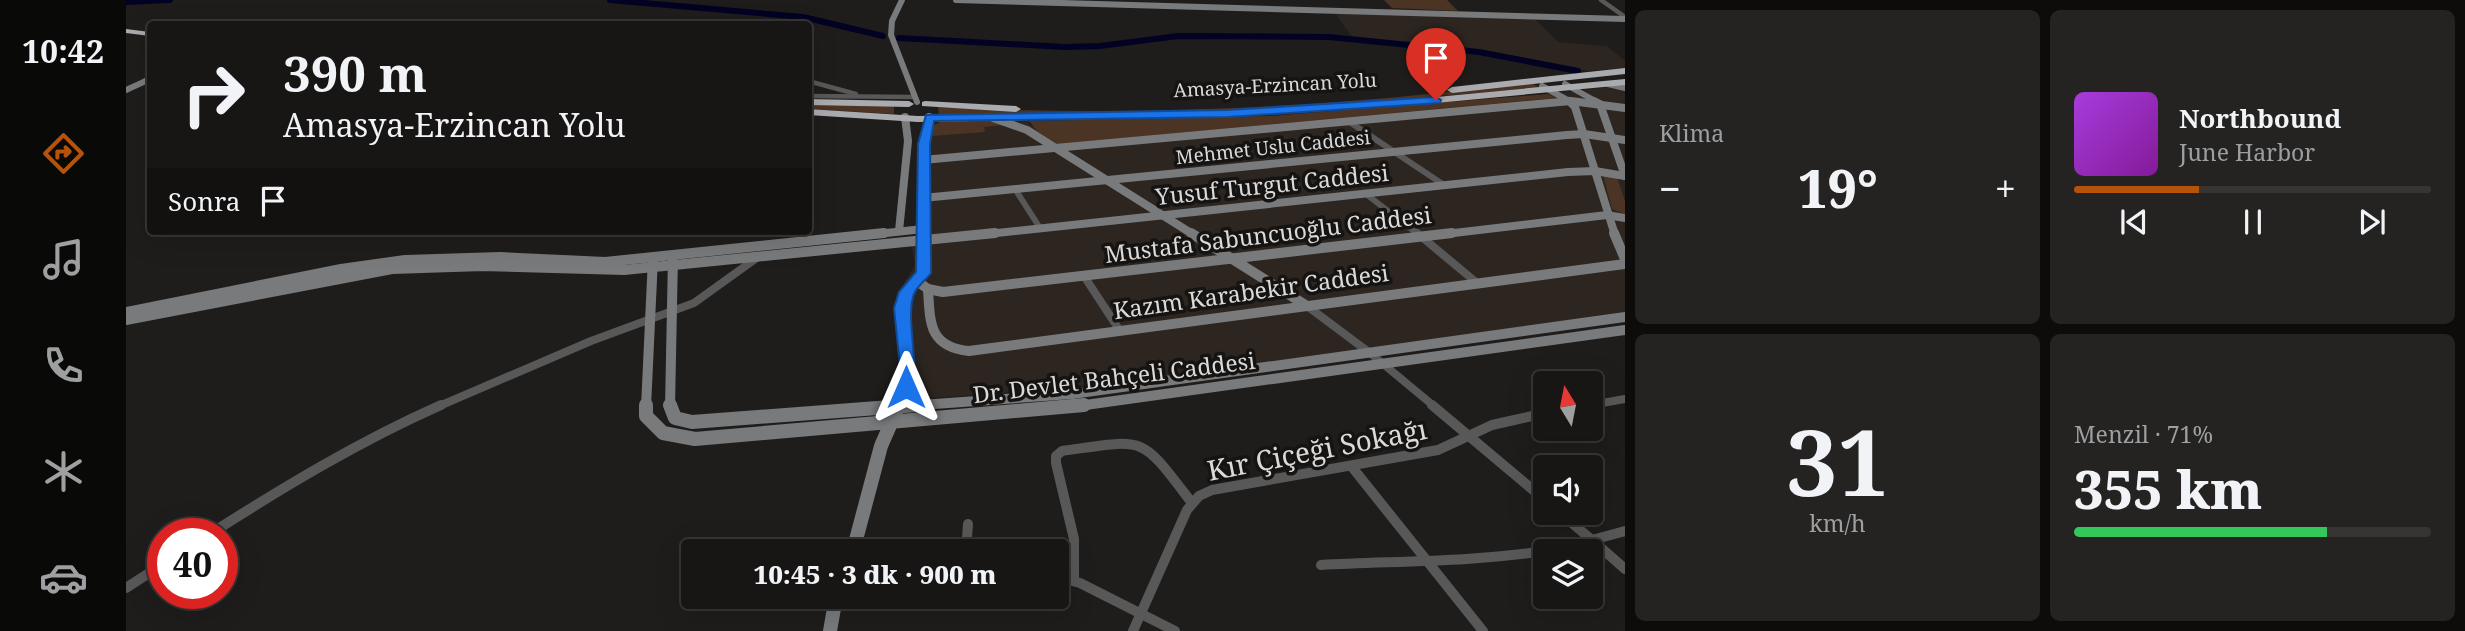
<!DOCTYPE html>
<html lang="tr">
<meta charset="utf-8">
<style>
:root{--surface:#171614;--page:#242322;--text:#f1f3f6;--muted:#9e9fa0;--line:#363534;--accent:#b45309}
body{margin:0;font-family:"Noto Serif",serif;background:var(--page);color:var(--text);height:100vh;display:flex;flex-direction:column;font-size:26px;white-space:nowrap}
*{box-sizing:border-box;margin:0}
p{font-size:23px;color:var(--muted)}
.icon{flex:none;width:38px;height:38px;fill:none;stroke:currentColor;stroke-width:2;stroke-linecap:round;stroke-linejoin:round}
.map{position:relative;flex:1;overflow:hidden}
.side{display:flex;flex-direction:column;gap:10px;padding:10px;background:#0d0c0b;width:840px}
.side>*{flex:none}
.guide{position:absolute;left:21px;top:21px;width:665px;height:214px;border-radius:7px;box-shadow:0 7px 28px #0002,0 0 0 2px var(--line);background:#171614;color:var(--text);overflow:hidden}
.needle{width:46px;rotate:350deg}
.controls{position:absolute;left:1407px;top:371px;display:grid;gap:14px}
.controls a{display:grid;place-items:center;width:70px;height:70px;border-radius:7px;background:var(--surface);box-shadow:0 7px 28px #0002,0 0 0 2px var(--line);font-size:35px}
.speed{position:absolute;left:21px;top:518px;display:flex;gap:14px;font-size:35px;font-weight:700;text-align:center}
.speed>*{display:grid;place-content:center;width:91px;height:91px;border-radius:50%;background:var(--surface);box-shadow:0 7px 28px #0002,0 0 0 2px var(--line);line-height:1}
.speed .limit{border:10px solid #d22;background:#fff;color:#111}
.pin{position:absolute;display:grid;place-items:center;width:60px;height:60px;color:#fff;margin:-72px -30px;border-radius:50% 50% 50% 0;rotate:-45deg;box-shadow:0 0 7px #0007}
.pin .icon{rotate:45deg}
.me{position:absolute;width:77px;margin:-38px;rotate:0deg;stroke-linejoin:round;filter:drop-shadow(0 0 5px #0008)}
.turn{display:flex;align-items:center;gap:24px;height:147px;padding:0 21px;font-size:32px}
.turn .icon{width:91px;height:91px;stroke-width:2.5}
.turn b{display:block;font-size:49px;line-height:60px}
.then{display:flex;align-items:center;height:66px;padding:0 21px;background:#0003;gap:14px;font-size:26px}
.big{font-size:52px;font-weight:800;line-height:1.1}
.side .card{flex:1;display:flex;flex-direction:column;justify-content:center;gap:10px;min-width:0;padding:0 24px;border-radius:10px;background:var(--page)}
.side .dial{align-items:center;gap:0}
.dial b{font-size:91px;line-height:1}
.song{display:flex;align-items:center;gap:21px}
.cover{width:84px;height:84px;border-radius:10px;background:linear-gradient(135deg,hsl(280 70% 55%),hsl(290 70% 35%))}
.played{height:7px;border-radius:4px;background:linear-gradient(90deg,var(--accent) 35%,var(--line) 35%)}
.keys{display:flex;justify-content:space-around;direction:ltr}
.heat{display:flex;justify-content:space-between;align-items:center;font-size:38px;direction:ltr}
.charge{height:10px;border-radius:5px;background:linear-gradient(90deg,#34c759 71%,var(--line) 0)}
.side .tiles{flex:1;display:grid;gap:10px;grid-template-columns:repeat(2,1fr)}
.trip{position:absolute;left:555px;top:539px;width:388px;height:70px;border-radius:7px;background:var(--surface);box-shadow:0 7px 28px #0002,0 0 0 2px var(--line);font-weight:800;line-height:70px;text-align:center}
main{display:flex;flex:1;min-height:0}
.menu{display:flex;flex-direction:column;width:126px;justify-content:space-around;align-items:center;background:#090908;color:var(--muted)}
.menu .icon{width:49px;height:49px}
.menu .on{color:var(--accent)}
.menu b{font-size:32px;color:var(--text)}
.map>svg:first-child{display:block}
</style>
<main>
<nav class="menu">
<b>10:42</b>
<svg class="icon on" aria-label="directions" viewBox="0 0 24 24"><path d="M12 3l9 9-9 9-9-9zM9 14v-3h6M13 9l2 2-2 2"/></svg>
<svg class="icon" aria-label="music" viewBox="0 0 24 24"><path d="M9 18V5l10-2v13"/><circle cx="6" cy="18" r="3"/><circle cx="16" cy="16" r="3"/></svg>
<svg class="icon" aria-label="phone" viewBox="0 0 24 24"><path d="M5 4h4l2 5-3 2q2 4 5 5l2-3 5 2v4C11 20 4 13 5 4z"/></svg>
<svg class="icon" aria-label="climate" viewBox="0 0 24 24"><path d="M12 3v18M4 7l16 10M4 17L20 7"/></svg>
<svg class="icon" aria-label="car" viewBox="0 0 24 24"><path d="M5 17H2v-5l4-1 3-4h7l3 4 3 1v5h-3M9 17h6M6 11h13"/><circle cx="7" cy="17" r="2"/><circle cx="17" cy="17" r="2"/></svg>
</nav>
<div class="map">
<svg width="1499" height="631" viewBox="0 0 1499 631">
<rect width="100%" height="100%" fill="#1f1d1b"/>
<!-- built -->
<g fill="#2c2520">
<path d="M1208 11 1408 18 1432 42 1481 46 1499 61V68L1462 71 1385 55 1226 37Z"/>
<path d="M1483 87 1499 88V312L983 385 768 401 772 363 770 296 789 265 785 243 803 229 805 136 811 123 903 121 904 125 1024 135 1428 98 1422 94Z"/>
</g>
<!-- green -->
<g fill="#4b3423">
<path d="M1258 0H1321L1332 11 1266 8Z"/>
<path d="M1403 82 1415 88 1127 110 813 116 812 107C1010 117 1207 108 1403 82Z"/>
<path d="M1422 94 1430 98 932 144 912 132 903 121 1143 116Z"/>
<path d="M682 104 768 105V114L683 109Z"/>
<path d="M816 121H870L879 125 858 127 859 132 805 136 808 125Z"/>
<path d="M1477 175 1491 178 1499 201V214L1486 209Z"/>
</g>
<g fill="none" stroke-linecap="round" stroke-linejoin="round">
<!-- canal -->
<g stroke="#020322" stroke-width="6">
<path d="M484 0 677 17 757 36"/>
<path d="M0 2 44 0"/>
<path d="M773 38 939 47 974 46 1052 36 1203 37 1353 52 1452 71"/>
</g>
<!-- street-far3 -->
<g stroke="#585859" stroke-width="4.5">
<path d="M1475 0 1499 17"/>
<path d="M682 81 730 94"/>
<path d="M682 96 788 97"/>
</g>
<!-- street-far2 -->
<g stroke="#585859" stroke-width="6">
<path d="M1222 121 1318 185"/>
<path d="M889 189 914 228"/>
<path d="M1240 194 1293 235"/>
</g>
<!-- street-far1 -->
<g stroke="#585859" stroke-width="8">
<path d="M1291 233 1351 283"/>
<path d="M958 276 994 331"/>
<path d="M1181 306 1244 353 1309 407"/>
<path d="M1465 405 1499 399"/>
<path d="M311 407 465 341 568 303 632 257"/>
</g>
<!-- street -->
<g stroke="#585859" stroke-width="10">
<path d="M1306 405 1419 500"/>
<path d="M1226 467 1357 631"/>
<path d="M1434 513 1466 540 1499 531"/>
<path d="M84 534C159 486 234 441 315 405"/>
<path d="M840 551 842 524"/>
<path d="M1419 551 1466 540 1499 569"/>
<path d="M1195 565C1270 561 1345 562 1419 551"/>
<path d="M931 577 954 583 1049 631"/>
<path d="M948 580V539L930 463V456L936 451C1022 439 1013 434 1066 503"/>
<path d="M0 588 37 564"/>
<path d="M1007 631 1061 510 1073 496 1086 490 1312 450 1366 425 1419 413"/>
</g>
<!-- secondary-far3 -->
<g stroke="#797a7b" stroke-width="6">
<path d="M776 0 766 21 765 35 791 102"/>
<path d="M830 0 1499 19"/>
<path d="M1439 84 1471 102"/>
<path d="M1482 84 1499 88"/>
<path d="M1416 86 1445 102"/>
<path d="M0 90 24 79"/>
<path d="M1429 102H1456"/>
</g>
<!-- secondary-far2 -->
<g stroke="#797a7b" stroke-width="8">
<path d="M1443 101 1449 107 1489 235"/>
<path d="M1468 101 1474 104 1499 176"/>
<path d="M867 118 901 130 1068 235"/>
<path d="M797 160 1445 101 1499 108"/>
<path d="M797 198 1441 135 1458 134 1499 140"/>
<path d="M773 231 782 141 779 117"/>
<path d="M742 235 797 229"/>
<path d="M797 235 798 144 803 117"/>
<path d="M852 235 1442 172 1469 171 1499 176"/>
<path d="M1311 235 1481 215 1499 218"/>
</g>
<!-- secondary-far1 -->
<g stroke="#797a7b" stroke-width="10">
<path d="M1065 233 1181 306"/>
<path d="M1488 233 1499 259"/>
<path d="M791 281 802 289 817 292 1326 233"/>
<path d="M802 289C804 323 803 347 843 351L1499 264"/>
<path d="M0 312 215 269 279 260 374 257 479 262 758 233"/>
<path d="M0 320 266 269 357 266 498 270 869 233"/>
<path d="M520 407 527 258"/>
<path d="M544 407 547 256"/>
<path d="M767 407 946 394 1499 317"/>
<path d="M772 407 783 375 776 322 779 297 797 273V233"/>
<path d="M945 407 1499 330"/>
</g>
<!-- secondary -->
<g stroke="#797a7b" stroke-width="14">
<path d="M520 405V416L537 433 569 439 958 405"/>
<path d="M544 405 549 418 566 422 791 405"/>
<path d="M727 551 755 446 773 405"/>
<path d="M704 631 710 597"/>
</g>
<!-- highway -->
<g fill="#aaabae" fill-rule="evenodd">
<path d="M0 29 24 32V36L0 33Z"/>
<path d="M1499 68V74L1326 93 1321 90 1326 87Z"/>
<path d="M1499 79V85L1310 103 1120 116 792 122 682 115V109L792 116 1120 110 1310 97Z"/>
<path d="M682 99 783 101 788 104 783 107 682 105Z"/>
<path d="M799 101 890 106 895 109 890 112 796 106V102Z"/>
</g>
</g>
<!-- route -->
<path fill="#1a73e8" stroke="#114b97" stroke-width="2" d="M1310 97 1315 100 1314 103 1102 117 808 121 804 144 805 273C800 280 791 286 788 294 780 312 791 362 789 387L780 393 771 387 774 366 768 308 773 292 790 272 792 144 800 115 1102 110Z"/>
<g text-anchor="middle" stroke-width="7" stroke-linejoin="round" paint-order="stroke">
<!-- far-street labels -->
<g font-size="19" fill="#dcdad9" stroke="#151412">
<text transform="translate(1149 85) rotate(-3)" y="7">Amasya-Erzincan Yolu</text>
<text transform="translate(1147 147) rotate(-6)" y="7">Mehmet Uslu Caddesi</text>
</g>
<!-- street labels -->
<g font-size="23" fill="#dcdad9" stroke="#151412">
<text transform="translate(1146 185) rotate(-6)" y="8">Yusuf Turgut Caddesi</text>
<text transform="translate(1142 235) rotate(-7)" y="8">Mustafa Sabuncuoğlu Caddesi</text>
<text transform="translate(1125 292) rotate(-8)" y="8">Kazım Karabekir Caddesi</text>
<text transform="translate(988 378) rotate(-7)" y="8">Dr. Devlet Bahçeli Caddesi</text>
</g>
<!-- near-street labels -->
<g font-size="28" fill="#dcdad9" stroke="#151412">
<text transform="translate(1191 450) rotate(-11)" y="10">Kır Çiçeği Sokağı</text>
</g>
</g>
</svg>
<div class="controls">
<a><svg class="needle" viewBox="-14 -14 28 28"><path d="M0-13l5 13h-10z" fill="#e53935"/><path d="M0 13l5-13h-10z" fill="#9e9fa0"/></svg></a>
<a><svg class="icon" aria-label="sound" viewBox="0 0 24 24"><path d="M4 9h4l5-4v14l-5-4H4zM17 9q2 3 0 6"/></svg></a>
<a><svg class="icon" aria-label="layers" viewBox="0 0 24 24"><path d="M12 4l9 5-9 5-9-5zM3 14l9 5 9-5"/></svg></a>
</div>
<div class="speed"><div class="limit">40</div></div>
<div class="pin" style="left:1310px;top:100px;background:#d93025"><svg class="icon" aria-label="arrive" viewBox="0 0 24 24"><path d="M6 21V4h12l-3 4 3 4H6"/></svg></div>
<svg class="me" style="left:780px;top:387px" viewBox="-20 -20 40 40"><path d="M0-17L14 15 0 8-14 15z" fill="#1a73e8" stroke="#fff" stroke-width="4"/></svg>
<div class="trip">10:45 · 3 dk · 900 m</div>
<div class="guide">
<div class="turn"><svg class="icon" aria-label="right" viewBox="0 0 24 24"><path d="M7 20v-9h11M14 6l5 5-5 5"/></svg><div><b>390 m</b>Amasya-Erzincan Yolu</div></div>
<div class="then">Sonra<svg class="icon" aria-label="arrive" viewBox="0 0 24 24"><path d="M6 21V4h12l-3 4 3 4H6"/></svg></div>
</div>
</div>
<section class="side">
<div class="tiles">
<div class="card"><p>Klima</p>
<div class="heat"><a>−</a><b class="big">19°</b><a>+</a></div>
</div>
<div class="card">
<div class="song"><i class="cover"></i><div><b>Northbound</b><p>June Harbor</p></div></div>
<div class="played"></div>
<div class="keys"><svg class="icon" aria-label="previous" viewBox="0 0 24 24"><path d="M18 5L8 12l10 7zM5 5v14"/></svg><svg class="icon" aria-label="pause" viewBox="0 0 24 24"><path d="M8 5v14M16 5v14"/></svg><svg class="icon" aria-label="next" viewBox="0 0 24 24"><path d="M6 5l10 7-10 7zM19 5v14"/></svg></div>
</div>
<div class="card dial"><b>31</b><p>km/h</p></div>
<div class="card"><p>Menzil · 71%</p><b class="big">355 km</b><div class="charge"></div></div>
</div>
</section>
</main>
